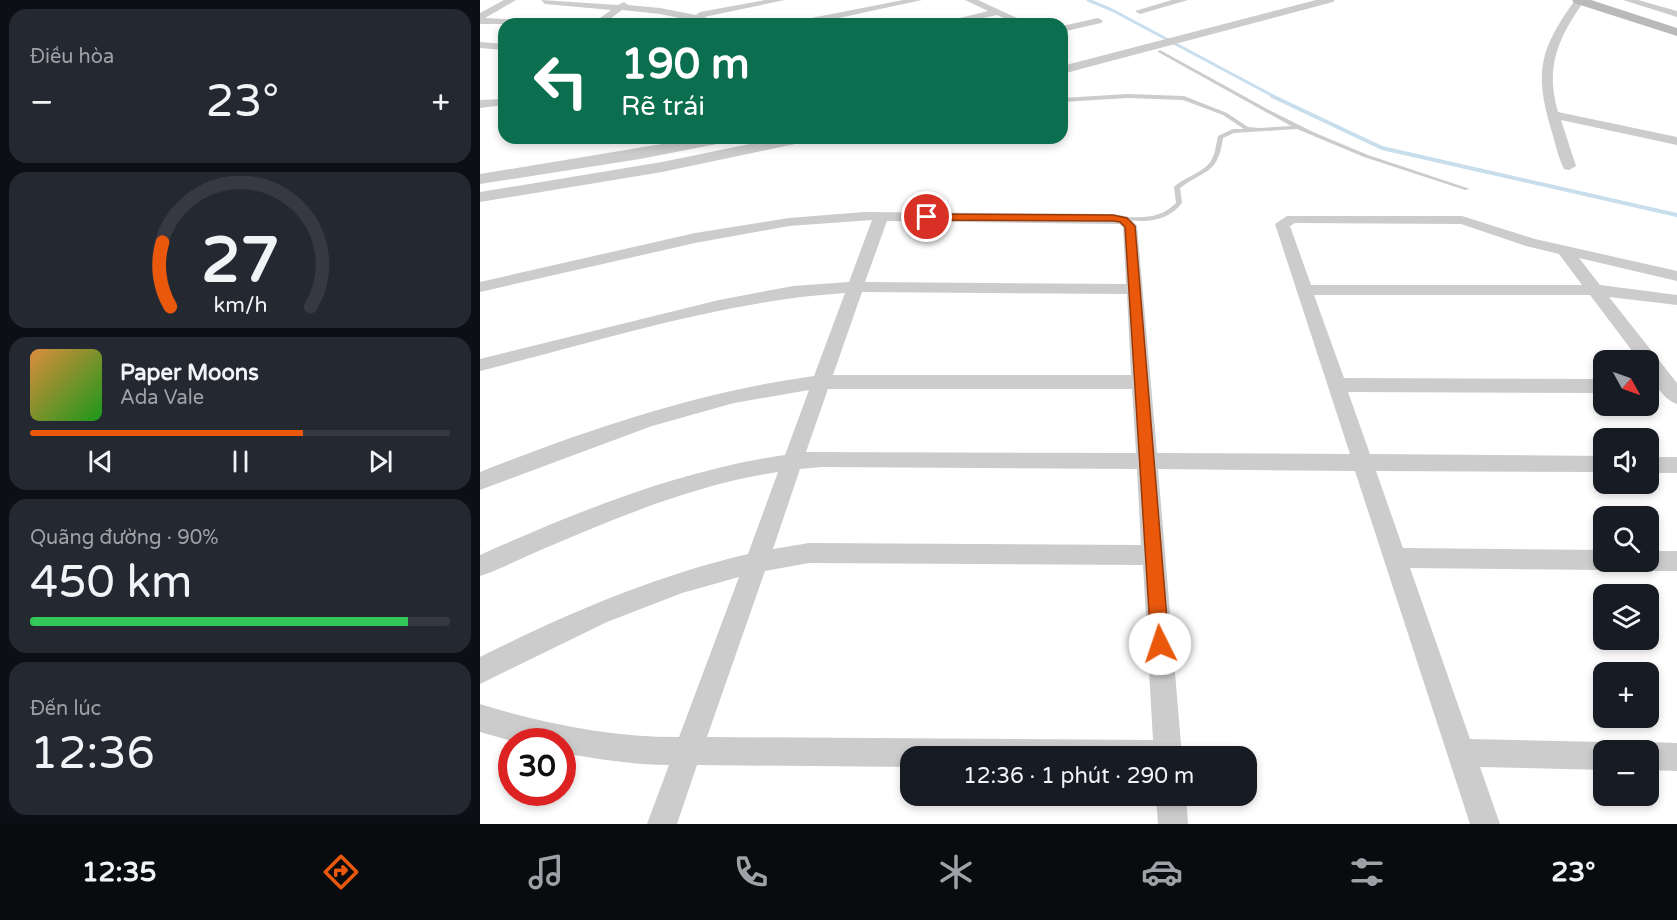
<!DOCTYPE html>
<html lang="vi">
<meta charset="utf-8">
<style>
:root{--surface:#171b24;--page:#242831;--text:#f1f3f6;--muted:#9ea1a6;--line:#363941;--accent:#ea580c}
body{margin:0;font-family:"Varela Round",sans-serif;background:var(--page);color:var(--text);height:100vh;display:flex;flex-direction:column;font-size:22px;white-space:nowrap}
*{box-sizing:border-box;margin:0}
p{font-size:20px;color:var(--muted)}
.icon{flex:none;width:33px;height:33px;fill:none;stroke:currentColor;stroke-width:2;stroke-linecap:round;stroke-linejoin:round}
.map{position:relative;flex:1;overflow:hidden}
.sheet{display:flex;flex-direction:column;gap:9px;padding:9px;background:#0d0f14;width:480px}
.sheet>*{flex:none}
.hud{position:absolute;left:18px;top:18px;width:570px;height:126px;border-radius:18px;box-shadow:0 3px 9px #0003;background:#0b6e4f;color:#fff;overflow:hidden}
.needle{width:39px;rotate:130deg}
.tools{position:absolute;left:1113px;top:350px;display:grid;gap:12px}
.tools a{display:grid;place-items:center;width:66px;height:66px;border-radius:12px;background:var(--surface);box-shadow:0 3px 9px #0003;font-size:30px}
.speed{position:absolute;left:18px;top:728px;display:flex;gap:12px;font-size:30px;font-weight:700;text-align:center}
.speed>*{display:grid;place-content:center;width:78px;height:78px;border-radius:50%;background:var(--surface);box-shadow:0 3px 9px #0003;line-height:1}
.speed .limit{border:9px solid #d22;background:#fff;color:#111}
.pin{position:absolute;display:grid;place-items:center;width:51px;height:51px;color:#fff;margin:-26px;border:3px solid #fff;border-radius:50%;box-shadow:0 2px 6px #0007}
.me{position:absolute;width:66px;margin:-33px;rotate:356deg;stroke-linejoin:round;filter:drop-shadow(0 0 4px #0008)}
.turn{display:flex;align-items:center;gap:21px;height:126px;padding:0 24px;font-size:27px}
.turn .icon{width:78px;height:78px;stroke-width:2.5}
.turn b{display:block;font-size:42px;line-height:51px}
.big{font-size:45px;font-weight:600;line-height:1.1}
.sheet .widget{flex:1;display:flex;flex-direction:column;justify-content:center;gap:9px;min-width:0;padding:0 21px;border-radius:18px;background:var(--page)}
.sheet .dial{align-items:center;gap:0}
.dial svg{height:156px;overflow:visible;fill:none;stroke:var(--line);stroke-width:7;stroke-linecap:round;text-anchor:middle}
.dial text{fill:var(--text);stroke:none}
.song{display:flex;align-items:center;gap:18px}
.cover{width:72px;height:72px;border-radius:9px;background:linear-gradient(135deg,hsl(30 70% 55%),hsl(120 70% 35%))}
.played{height:6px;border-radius:3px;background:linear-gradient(90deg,var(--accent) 65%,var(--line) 65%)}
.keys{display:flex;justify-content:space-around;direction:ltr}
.heat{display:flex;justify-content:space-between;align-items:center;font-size:33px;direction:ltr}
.charge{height:9px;border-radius:4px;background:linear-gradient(90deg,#34c759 90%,var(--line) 0)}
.trip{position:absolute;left:420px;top:746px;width:357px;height:60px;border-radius:18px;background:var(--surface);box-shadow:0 3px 9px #0003;font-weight:600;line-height:60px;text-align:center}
.tab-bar{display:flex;height:96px;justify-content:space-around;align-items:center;background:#090b0e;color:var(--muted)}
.tab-bar .icon{width:42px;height:42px}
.tab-bar .active{color:var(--accent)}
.tab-bar b{font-size:27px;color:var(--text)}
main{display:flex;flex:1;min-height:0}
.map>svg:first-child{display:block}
</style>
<main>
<section class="sheet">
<div class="widget"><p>Điều hòa</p>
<div class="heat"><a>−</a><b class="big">23°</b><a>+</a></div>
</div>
<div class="widget dial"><svg viewBox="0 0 100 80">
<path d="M14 69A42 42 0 1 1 86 69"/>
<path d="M14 69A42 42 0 0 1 10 36" stroke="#ea580c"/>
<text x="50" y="56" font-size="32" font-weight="700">27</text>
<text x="50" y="72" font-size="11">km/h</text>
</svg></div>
<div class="widget">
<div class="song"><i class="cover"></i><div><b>Paper Moons</b><p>Ada Vale</p></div></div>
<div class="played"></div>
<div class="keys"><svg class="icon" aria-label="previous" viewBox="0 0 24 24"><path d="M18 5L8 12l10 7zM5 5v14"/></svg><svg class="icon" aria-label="pause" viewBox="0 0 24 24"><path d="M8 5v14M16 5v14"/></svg><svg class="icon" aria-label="next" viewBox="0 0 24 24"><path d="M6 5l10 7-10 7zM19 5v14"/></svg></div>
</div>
<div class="widget"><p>Quãng đường · 90%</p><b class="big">450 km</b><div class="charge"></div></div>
<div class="widget"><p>Đến lúc</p><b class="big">12:36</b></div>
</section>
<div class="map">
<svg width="1197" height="824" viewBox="0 0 1197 824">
<rect width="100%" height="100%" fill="#fff"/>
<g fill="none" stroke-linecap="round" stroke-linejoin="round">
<!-- stream-far1 -->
<path stroke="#c8deed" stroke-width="3" d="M608 0 632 10 795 97"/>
<!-- stream -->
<path stroke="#c8deed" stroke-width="4" d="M792 96 902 148 1197 215"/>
<!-- service -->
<path fill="#ccc" fill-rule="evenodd" d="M680 50 789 110 833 132 888 155 990 189 985 190 884 157 817 129 754 133 743 138C738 174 726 169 700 188L702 203C689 220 669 223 649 220V218L651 217C668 218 683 216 696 203L694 187C704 177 726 172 732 159 736 152 736 143 738 136L753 129H764L743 115 703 100 648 98 582 102V98L648 94 704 96 747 113 768 127 779 128 811 126 678 52V51Z"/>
<!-- minor -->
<g fill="#ccc" fill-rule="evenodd">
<path d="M24 0H36L5 18 71 21 76 24H0V13Z"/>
<path d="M61 0 138 5 144 2 148 5 180 8 216 15 220 12 285 0H305L224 17 248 24H229L180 14 142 10 123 24H112L131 10 65 4Z"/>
<path d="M423 0H442L331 24H311L316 21Z"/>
<path d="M485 0H498L550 24H537L517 15 475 24H456L508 11Z"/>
<path d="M692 0H708L660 14 655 11Z"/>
<path d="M1095 0H1105C1078 38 1065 66 1078 112L1197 137V145L1081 120 1096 166 1089 170 1084 169C1078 157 1075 142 1071 129 1054 71 1060 49 1095 0Z"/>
<path d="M1143 0H1158L1197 11V17Z"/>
<path d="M618 18 623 21 621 23 582 32V26Z"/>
<path d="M0 42 24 44V50L0 48Z"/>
<path d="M24 99V105L0 108V100Z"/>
<path d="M384 212 633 214 649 217 657 226 677 453 870 454 795 224 807 216H982L1055 239 1197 271V281L1099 258 1120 285 1197 295V305L1129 297 1197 383V404C1181 399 1168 375 1168 360H1159L1110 295H834L864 378 1124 379V393L868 392 890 454 1124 456V472L896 471 923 548 1124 550V561H1135L1132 567 1124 570 930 568 990 739 1124 742 1134 746 1136 750H1124V770L1000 767 1020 824H990L875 471 678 469 702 756H430V767L217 765 197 824H167L189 765C153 765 118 759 82 753V741H32L0 732V704C65 724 131 737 199 737L259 577 202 593 127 622 0 684V657C86 614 174 576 268 554L298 472C217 484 138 517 63 549 42 558 21 569 0 576V555C96 512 200 470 305 455L329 390 254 403 172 426 0 490V472C109 429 218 392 334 376L365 293C241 301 120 341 0 371V359L239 300 313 286 369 282 392 220 309 226 215 243 0 292V282L215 233 309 218ZM407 221 639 224 643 227 646 284 385 282ZM815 223 981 224 1046 246 1079 254 1102 285H831L810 226ZM382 292 647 294 651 375H353ZM348 389H652L656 453 326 452ZM342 467 657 469 661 545 329 543 293 549 320 469ZM329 563 663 565 673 740 227 737 285 571Z"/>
<rect x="1168" y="457" width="29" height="16"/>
<path d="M1168 551H1197V571H1165L1157 568 1153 561H1168Z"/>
<path d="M1168 742 1197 743V771L1168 770V750H1156L1158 746Z"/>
<path d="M676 795H706L708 824H678Z"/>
</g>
<!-- tertiary -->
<g fill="#ccc" fill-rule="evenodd">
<path d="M836 0H855L853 2 582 74V66Z"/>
<path d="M218 138H250L242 143 160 159 0 184V174Z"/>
<path d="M298 138H328L320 143 182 172 0 202V192L182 162Z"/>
</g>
<!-- secondary -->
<path fill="#b9b9b9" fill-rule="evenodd" d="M1092 0H1111L1197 28V36L1094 3Z"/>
</g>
<!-- route -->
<path fill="#ea580c" stroke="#983908" stroke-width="1.5" d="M444 214 633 215 647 218 655 226 689 644 686 650 680 652 673 650 671 644 645 227 640 222 633 221 447 220 442 217Z"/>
</svg>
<div class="tools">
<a><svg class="needle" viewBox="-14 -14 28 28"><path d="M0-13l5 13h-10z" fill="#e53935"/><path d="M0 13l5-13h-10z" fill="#9ea1a6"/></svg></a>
<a><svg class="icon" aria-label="sound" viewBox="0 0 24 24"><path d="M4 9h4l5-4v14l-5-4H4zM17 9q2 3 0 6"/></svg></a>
<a><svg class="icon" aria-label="search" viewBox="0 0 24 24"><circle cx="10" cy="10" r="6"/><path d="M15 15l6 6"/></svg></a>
<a><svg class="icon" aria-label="layers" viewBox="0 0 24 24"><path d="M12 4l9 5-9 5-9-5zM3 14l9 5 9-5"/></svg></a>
<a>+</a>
<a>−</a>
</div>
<div class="speed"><div class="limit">30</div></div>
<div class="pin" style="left:447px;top:217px;background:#d93025"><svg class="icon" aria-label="arrive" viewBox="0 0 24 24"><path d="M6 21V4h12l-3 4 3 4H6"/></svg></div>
<svg class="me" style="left:680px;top:644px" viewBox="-20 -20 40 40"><circle r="19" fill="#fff"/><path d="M0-13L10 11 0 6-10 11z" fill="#ea580c"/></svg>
<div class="trip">12:36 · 1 phút · 290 m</div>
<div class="hud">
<div class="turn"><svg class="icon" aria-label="left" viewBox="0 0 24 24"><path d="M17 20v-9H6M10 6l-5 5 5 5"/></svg><div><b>190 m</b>Rẽ trái</div></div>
</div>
</div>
</main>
<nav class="tab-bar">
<b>12:35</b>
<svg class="icon active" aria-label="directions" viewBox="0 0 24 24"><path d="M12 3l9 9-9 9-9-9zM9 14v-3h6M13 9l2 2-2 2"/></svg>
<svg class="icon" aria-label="music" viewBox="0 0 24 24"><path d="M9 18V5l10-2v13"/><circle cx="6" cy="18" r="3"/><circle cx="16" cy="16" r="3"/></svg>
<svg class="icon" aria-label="phone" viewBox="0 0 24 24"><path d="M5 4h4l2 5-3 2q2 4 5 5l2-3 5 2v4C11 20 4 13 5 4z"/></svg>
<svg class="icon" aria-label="climate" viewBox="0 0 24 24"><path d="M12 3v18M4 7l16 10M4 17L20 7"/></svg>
<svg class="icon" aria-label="car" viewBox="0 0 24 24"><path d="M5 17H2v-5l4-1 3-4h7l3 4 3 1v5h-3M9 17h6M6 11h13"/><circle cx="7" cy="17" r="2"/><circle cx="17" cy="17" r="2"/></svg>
<svg class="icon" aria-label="filters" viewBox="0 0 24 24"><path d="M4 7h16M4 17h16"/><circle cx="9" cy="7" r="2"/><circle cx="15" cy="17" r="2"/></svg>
<b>23°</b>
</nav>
